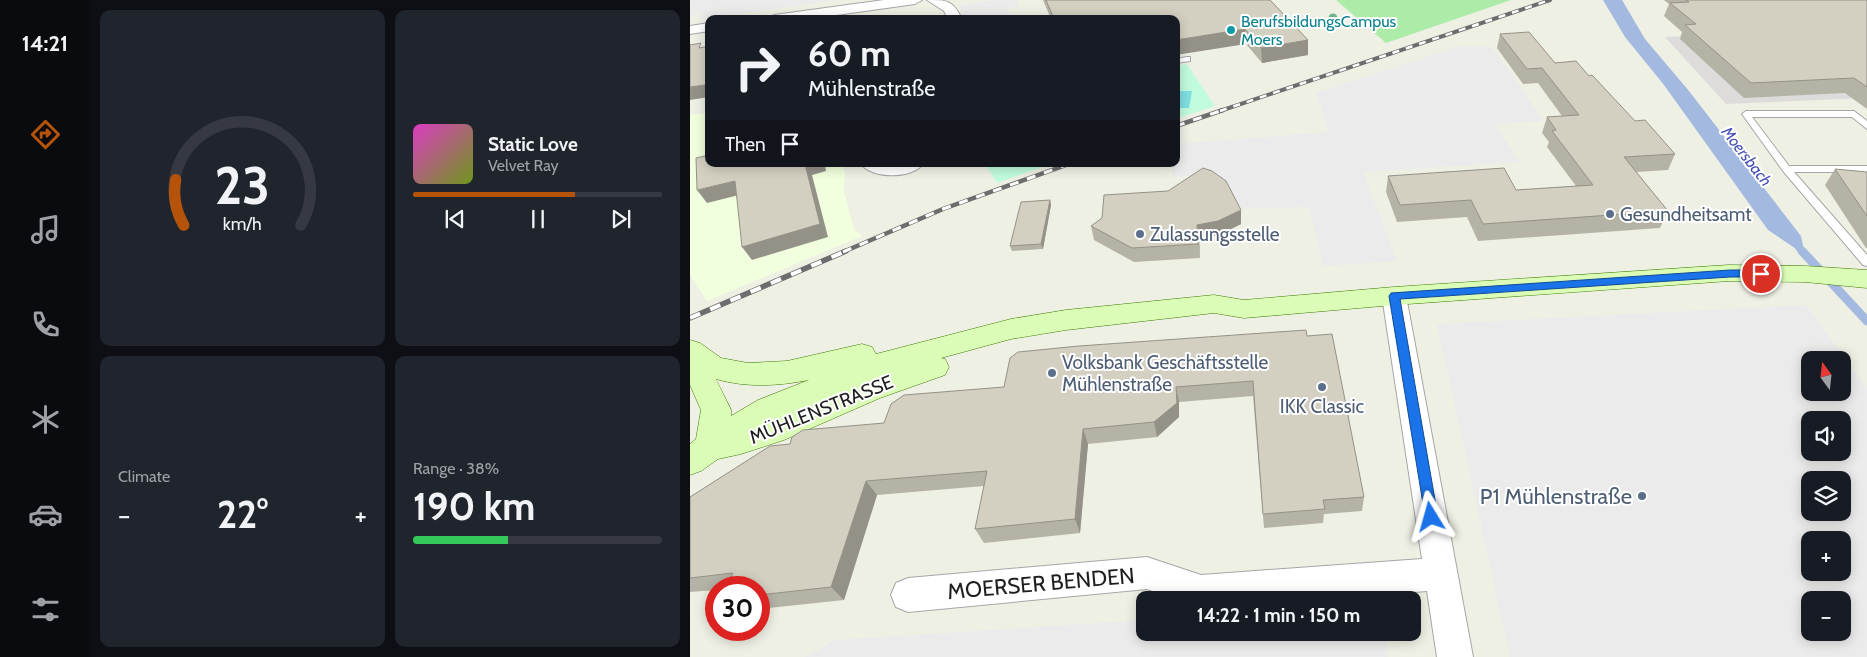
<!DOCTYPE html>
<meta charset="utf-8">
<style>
:root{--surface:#171b24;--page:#20242c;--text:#f1f3f6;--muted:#9ea1a6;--line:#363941;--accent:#b45309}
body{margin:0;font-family:Cabin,sans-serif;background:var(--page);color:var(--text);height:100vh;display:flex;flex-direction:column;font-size:19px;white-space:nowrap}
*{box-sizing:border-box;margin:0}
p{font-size:16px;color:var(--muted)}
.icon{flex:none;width:28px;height:28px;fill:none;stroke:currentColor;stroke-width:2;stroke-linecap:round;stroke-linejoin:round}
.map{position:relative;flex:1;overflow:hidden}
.sheet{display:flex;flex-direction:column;gap:10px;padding:10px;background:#0d0f14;width:600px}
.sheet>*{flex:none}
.banner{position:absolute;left:15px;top:15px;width:475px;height:152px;border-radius:10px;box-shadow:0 2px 12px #0003;background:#171b24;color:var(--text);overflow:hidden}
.needle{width:32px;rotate:345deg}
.fabs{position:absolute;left:1111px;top:351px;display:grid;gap:10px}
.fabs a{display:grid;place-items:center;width:50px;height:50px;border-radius:10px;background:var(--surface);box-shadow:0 2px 12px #0003;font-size:25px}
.speed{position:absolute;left:15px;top:576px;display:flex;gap:10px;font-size:25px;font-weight:700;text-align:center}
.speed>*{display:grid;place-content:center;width:65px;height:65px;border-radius:50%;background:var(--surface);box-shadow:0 2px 12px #0003;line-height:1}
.speed .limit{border:8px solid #d22;background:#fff;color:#111}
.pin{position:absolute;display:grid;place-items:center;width:42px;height:42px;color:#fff;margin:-21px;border:2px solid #fff;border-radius:50%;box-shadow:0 1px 5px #0007}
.me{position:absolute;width:55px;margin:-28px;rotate:352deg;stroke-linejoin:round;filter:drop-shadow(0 0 4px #0008)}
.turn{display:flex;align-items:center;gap:18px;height:105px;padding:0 20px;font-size:22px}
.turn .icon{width:65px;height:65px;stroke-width:2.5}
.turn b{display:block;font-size:35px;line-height:42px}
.then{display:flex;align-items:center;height:48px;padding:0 20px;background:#0003;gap:10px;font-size:19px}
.big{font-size:38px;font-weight:700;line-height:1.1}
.sheet .card{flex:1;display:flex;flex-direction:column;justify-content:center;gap:8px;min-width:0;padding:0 18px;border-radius:10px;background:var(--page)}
.sheet .dial{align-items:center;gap:0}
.dial svg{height:130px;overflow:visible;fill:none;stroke:var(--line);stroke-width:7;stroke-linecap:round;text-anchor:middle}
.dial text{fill:var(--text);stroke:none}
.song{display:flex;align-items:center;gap:15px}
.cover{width:60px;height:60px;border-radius:8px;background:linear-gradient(135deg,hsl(310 70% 55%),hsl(80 70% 35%))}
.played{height:5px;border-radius:2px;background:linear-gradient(90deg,var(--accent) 65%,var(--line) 65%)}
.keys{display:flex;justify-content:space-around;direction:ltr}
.heat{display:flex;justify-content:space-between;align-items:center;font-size:28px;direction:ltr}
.charge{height:8px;border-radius:4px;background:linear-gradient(90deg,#34c759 38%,var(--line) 0)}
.sheet .tiles{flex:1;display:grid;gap:10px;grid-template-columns:repeat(2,1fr)}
.trip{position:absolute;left:446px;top:591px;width:285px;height:50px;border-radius:10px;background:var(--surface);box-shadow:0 2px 12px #0003;font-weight:700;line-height:50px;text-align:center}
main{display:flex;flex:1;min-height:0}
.dock{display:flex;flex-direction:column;width:90px;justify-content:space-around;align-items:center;background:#090b0e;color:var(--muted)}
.dock .icon{width:35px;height:35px}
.dock .active{color:var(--accent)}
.dock b{font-size:22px;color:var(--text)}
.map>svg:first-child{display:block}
</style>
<main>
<nav class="dock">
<b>14:21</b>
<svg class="icon active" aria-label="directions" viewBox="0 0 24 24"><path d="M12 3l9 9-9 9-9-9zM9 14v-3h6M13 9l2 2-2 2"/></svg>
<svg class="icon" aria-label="music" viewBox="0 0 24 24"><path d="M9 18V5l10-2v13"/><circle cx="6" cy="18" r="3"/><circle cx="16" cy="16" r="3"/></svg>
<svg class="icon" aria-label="phone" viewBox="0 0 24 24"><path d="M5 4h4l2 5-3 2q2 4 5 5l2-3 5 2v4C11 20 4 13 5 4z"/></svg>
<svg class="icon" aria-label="climate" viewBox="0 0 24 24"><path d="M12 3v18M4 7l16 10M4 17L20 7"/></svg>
<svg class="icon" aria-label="car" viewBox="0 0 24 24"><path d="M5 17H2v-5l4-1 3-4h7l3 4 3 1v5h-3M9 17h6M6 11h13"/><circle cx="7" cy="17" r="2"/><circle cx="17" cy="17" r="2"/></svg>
<svg class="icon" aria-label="filters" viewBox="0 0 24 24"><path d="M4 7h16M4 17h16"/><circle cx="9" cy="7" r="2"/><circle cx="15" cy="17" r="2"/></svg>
</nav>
<section class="sheet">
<div class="tiles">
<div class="card dial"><svg viewBox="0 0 100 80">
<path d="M14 69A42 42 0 1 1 86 69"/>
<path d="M14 69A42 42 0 0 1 9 41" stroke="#b45309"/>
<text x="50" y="56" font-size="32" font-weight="700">23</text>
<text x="50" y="72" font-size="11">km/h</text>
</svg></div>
<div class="card">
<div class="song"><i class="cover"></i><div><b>Static Love</b><p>Velvet Ray</p></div></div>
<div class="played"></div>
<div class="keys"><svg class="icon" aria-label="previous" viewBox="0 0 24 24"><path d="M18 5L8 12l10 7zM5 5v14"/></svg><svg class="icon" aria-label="pause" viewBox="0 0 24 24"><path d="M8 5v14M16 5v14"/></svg><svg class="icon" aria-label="next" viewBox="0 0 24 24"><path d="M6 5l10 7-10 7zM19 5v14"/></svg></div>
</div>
<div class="card"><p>Climate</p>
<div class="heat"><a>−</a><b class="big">22°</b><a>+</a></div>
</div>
<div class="card"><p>Range · 38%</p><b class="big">190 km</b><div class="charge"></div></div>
</div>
</section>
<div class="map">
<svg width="1177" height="657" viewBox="0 0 1177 657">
<rect width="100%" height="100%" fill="#eff0e4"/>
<!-- residential -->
<path fill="#dddcdb" d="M1177 29V98L1036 104 975 37Z"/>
<!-- education -->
<path fill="#f1ffde" d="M19 113V164H152L155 172 154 192 164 229 172 236 17 301 0 275V115Z"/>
<!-- grass -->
<path fill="#adeca8" d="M646 0H821L696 43Z"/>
<!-- park -->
<g fill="#c0fbdd">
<path d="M497 64 525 106 486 119V66Z"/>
<path d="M295 164H361L307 183Z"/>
</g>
<!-- pitch -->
<path fill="#7fdfe2" d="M486 91H502L499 108H486Z"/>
<!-- parking -->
<g fill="#ebebeb" fill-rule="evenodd">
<path d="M2 0H151L10 19 12 14 0 16Z"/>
<path d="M303 0H326L328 7 318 8 321 19H272L270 5Z"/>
<path d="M767 47H802L854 121 805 124 829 162 673 172 707 261 634 266 619 207 540 209 512 175 482 177V164H486V144L639 132 626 93Z"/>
<path d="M1116 305 1177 388V657H820L747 324ZM1120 360H1152V392H1120ZM1120 420H1152V452H1120ZM1120 480H1152V512H1120ZM1120 540H1152V572H1120ZM1120 600H1152V632H1120Z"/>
<path d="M455 620V632L696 633 698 657H115L146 640Z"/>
</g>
<!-- water -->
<path fill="#a3b9df" d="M913 0H932L955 39 999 91 1111 236 1115 255 1078 230 974 85 935 37Z"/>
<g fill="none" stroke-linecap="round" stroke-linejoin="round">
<!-- stream-far1 -->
<path stroke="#a3b9df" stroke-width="7" d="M1109 248 1113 252"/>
<!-- stream -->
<path stroke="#a3b9df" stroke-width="9" d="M1112 251 1177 321"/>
<!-- service casing -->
<g stroke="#a6a6a6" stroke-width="2">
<g id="service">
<path d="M497 57H500V61L486 63V59Z"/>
<path d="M1056 111H1164L1177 121V129L1162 117H1062L1099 166H1177V172H1104L1177 255V266L1173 265 1093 171 1052 114Z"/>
</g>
</g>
<!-- minor casing -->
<g stroke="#a6a6a6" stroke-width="2">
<g id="minor">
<path d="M194 0H232L225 4 118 19H77L84 15Z"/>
<path d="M237 0C257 0 263 0 272 19H258L254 11Z"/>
<path d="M19 23V31L0 34V26Z"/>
<path d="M171 164H233C222 179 182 179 171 164Z"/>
<path d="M704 288 712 290 716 296 783 657H747L737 591 622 600H487L457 589 218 612 206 607 201 595 206 583 218 578 457 557 511 575 732 559 692 296 696 290Z"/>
</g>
</g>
<!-- secondary casing -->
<g stroke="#3b7b01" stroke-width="1">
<path id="secondary" d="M1039 265 1115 266 1177 270V288L1115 282 1039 281 704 305 554 318 524 313 376 330 321 339 251 358 255 359 259 367 255 375 190 398 94 440 51 454 28 459 11 471 0 475V444L6 439 11 410 0 385V340L10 343 31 358 58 363 97 361 172 344 182 347 186 354 321 319 376 310 524 295 554 300 704 287ZM26 379C57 388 88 386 119 380L68 400 41 416V410Z"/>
</g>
<!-- service -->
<use href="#service" fill="#fff" fill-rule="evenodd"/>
<!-- minor -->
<use href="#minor" fill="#fff" fill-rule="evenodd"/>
<!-- secondary -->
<use href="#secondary" fill="#dbfcb6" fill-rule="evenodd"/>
<!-- rail-far2 casing -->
<g stroke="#6d6d6d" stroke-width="4">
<path id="rail-far2" d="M530 111 860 0"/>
</g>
<!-- rail-far1 casing -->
<g stroke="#6d6d6d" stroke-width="4.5">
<g id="rail-far1">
<path d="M486 126 533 110"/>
<path d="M153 252 253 209 379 164"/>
</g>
</g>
<!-- rail casing -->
<g stroke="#6d6d6d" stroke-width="5.5">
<path id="rail" d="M0 318 156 251"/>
</g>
<!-- rail-far2 -->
<use href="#rail-far2" stroke="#fff" stroke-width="2.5" stroke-dasharray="7" stroke-linecap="butt"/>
<!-- rail-far1 -->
<use href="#rail-far1" stroke="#fff" stroke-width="3" stroke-dasharray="9" stroke-linecap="butt"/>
<!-- rail -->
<use href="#rail" stroke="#fff" stroke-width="4" stroke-dasharray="11" stroke-linecap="butt"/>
</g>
<!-- trees -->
<g fill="#6fb48c">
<circle cx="643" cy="18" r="4.5"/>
<circle cx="624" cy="22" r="4.5"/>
</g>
<!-- wall -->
<g fill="#b5b3a6">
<path d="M353 0H580L618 40V55L572 63 556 44 486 19H361Z"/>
<path d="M974 0H1177V109L1155 93 1054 98 990 39 992 32 974 16 979 4Z"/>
<path d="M810 34 865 63 899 76 945 121 985 154 978 170 946 172 978 211 970 228 788 241 777 217 707 222 696 192 698 176 826 190 886 186 857 147 859 142 852 133 857 117 872 116 848 83 833 84 807 48Z"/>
<path d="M1145 169 1177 172V248H1176L1135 185Z"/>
<path d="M360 200 361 205 353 249 322 251 320 246Z"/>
<path d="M551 224 529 235 509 239 510 258 444 262 404 240 401 226Z"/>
<path d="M617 336 674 497 672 511 634 514 633 523 574 528 563 396 489 402V417L467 437 398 444 390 533 294 543 285 529 294 486 187 495 154 600 69 609V588H26V590L0 592V497L100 444 194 423 314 387Z"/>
</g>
<!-- shaded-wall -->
<g fill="#949287">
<path d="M555 29 556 44 486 55V40Z"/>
<path d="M618 40V55L572 63 571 48Z"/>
<path d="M15 85 19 97 0 100V87Z"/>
<path d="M115 164H135L136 171 122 175 138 237 62 260 52 247Z"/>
<path d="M45 181 53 194 17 203 7 190Z"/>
<path d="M360 200 361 205 353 249 351 244Z"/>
<path d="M551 210V224L529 235 509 239 510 258 507 225Z"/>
<path d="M486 387 489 402V417L467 437 464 422Z"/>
<path d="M393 429 398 444 390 533 385 519Z"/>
<path d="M176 481 187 495 154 600 141 587Z"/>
</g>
<!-- building -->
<g fill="#d3d0c1" stroke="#949287">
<path d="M356 0H580L618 40 571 48 555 29 486 40V19H364Z"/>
<path d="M996 0H1177V87L1164 78 1061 83 995 25 1006 24 980 3 999 2Z"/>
<path d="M839 32 865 63 886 61 899 76 902 75 945 121 955 120 985 154 934 157 978 211 793 224 781 200 710 205 698 176 814 168 826 190 903 185 862 131 866 130 857 117 889 115 852 68 837 69 810 34Z"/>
<path d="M11 43 9 48 19 46V143L15 85 0 87V45Z"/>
<path d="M19 155V164H115L130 224 52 247 45 181 7 190 6 158Z"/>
<path d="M513 168 522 171 536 181 551 210 528 221 507 225 508 244 442 248 401 226 412 218 414 195 478 191Z"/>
<path d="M1145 169 1177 172V216Z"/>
<path d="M360 200 351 244 320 246 331 202Z"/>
<path d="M616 330 617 336 642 334 674 497 633 500 635 509 573 514 563 381 486 387 487 403 464 422 393 429 385 519 285 529 297 471 176 481 141 587 69 595V588H36L43 573 0 578V497L80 446 100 444 102 437 113 430 194 423 201 404 214 395 314 387 320 358 328 352 389 346Z"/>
</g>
<!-- route -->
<path fill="#1a73e8" stroke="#114b97" d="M1040 270H1071L1076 274 1071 277H1040L710 299 748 517 746 522 741 524 736 522 699 296 701 293Z"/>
<!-- markers -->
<circle fill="#0f9aa8" stroke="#fff" stroke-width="2" cx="541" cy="30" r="5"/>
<g fill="#5c6f8a" stroke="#fff" stroke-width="2">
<circle cx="920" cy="214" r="5"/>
<circle cx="450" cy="234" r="5"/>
<circle cx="362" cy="373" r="5"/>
<circle cx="632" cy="387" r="5"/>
<circle cx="952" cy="496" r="5"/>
</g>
<g text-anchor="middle" stroke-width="4" stroke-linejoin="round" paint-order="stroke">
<!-- far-culture labels -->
<g font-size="16" fill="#0d838f" stroke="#fff" text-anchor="start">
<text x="551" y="27">BerufsbildungsCampus<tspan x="551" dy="18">Moers</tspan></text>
</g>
<!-- far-water labels -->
<g font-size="16" font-style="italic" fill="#4750b2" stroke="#fff">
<text transform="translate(1057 156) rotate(52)" y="6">Moersbach</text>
</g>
<!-- service labels -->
<g font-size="19" fill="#4e5e75" stroke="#fff" text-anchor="start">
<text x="930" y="221">Gesundheitsamt</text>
<text x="460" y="241">Zulassungsstelle</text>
<text x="372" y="369">Volksbank Geschäftsstelle<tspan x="372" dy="22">Mühlenstraße</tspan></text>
<text x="632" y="413" text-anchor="middle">IKK Classic</text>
</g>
<!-- street labels -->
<g font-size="19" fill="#1f1f1f" stroke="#fff">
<text transform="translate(131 409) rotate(-22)" y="7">MÜHLENSTRASSE</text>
</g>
<!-- near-service labels -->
<g font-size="22" fill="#4e5e75" stroke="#fff" text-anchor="end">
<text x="942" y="504">P1 Mühlenstraße</text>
</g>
<!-- near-street labels -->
<g font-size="22" fill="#1f1f1f" stroke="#fff">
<text transform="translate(351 583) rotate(-5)" y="8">MOERSER BENDEN</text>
</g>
</g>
</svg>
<div class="fabs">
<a><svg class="needle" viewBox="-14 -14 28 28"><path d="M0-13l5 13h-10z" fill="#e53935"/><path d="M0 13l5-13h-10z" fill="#9ea1a6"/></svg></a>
<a><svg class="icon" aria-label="sound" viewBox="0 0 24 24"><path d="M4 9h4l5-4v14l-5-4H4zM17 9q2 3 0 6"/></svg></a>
<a><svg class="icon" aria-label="layers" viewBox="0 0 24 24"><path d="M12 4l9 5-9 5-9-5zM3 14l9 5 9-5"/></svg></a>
<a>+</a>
<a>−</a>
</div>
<div class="speed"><div class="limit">30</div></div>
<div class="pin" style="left:1071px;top:274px;background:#d93025"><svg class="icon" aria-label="arrive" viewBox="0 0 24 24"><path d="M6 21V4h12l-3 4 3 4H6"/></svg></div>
<svg class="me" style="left:741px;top:517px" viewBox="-20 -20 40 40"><path d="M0-17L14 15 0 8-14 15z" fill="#1a73e8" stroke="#fff" stroke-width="4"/></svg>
<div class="trip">14:22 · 1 min · 150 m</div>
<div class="banner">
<div class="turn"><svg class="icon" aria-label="right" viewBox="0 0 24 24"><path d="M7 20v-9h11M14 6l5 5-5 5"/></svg><div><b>60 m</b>Mühlenstraße</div></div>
<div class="then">Then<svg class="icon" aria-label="arrive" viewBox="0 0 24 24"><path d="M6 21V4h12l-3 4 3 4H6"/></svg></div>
</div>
</div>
</main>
